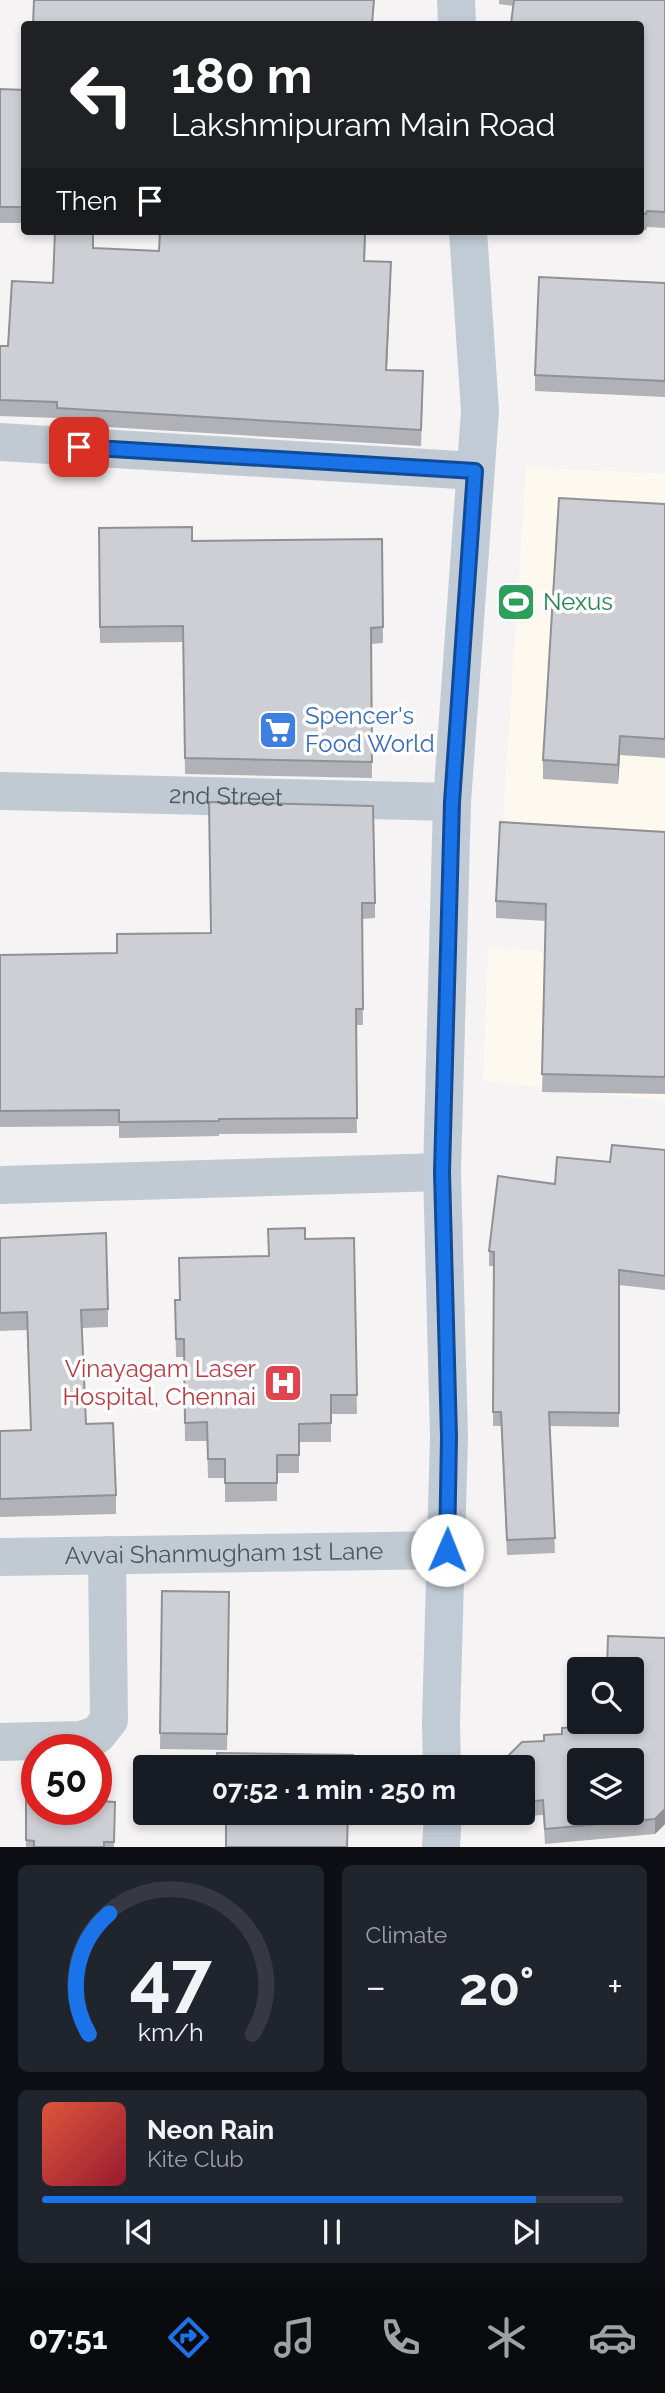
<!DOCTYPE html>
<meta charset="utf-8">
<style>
:root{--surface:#171b24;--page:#20242c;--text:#f1f3f6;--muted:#9ea1a6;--line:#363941;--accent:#1a73e8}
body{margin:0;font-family:Raleway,sans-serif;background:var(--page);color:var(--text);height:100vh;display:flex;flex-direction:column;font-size:26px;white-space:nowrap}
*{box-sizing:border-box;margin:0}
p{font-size:23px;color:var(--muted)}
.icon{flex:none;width:38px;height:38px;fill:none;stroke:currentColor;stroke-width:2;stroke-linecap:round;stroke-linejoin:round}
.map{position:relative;height:1847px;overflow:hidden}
.details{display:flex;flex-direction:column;gap:18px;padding:18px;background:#0d0f14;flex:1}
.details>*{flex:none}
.top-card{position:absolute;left:21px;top:21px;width:623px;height:214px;border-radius:7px;box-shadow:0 4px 10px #0003;background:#202124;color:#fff;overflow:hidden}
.controls{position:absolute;left:567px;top:1657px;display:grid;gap:14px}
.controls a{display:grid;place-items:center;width:77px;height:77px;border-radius:7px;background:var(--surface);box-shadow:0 4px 10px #0003;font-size:35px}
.speed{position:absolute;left:21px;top:1734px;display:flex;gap:14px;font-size:35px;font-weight:700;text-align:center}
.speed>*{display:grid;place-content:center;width:91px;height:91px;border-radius:50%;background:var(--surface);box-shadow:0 4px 10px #0003;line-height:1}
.speed .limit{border:10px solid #d22;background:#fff;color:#111}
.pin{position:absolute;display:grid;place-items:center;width:60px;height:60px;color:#fff;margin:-30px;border-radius:14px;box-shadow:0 4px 10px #0006}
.me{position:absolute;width:77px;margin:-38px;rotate:1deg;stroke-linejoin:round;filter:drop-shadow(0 0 5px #0008)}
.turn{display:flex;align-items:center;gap:24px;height:147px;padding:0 35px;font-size:32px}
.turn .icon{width:91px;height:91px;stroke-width:2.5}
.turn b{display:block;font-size:49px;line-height:60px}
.then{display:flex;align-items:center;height:66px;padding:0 35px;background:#0003;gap:14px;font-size:26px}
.big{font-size:52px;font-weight:700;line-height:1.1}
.details .widget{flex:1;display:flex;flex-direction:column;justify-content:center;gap:10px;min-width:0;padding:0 24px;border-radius:10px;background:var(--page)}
.details .dial{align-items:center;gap:0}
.dial svg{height:182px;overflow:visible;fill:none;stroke:var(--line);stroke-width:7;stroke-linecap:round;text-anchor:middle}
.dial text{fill:var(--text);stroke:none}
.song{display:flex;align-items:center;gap:21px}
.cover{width:84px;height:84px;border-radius:10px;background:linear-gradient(135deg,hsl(10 70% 55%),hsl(350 70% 35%))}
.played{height:7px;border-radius:4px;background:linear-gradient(90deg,var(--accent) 85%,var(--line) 85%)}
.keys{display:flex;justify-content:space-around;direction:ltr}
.heat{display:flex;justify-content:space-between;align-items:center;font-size:38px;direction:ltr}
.details .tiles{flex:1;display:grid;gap:18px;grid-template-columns:1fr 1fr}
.widget:last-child{grid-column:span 2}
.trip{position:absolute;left:133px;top:1755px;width:402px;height:70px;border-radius:7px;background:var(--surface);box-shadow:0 4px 10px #0003;font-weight:700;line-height:70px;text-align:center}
.menu{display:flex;height:112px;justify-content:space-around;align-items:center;background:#090b0e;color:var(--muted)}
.menu .icon{width:49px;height:49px}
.menu .active{color:var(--accent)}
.menu b{font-size:32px;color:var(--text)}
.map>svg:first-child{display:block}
</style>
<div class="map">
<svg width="665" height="1847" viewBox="0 0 665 1847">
<rect width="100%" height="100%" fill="#f5f3f3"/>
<!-- commercial -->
<g fill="#fdf9ef">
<path d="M526 467 665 474V831L503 821Z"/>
<path d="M488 947 665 959V1101L483 1081Z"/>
</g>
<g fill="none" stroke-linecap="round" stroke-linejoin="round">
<!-- street -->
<g stroke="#c1cad2" stroke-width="38">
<path d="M0 442 475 471"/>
<path id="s1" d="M0 791 452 802"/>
<path d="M0 1185 442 1172"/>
<path id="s2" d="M0 1557 447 1550"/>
<path d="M0 1742 81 1740 97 1735 109 1720 107 1555"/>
</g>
<!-- secondary -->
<g stroke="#c1cbd6" stroke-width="38">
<path d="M456 0 457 24"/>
<path d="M442 1768 441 1723 449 1437 442 1172 452 802 480 411 468 231"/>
<path d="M441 1847 443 1813"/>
</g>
</g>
<!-- wall -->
<g fill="#b0b2b7">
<path d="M499 0H665V228L647 227 646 230H640V24L499 4Z"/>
<path d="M0 89 24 90V223H0Z"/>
<path d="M366 231 365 261 391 278 387 370 423 387 421 446 57 424V418L0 416V346H8L53 283 93 248 159 251Z"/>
<path d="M665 283V397L535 391V375Z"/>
<path d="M665 504V758L620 755 618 784 543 779V760Z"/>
<path d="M99 528 192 541 382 539 383 643 371 644 372 778 185 774 183 642 100 643Z"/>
<path d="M209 802 375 903V918L362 919 363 1025H356L357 1133 219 1134V1136L119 1138V1126L0 1127V955L117 953 211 933Z"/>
<path d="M665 832V1094L542 1092 546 921 496 918V901Z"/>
<path d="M665 1150V1290L619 1285V1427L550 1426 555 1553 507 1555 501 1426H493L494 1266H489V1251L555 1184 610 1162Z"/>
<path d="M0 1238 108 1309V1327L82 1328 86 1424 116 1495V1514L0 1517V1431L31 1430 27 1330 0 1331Z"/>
<path d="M354 1238 357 1414H331V1442H299V1473H277V1501L225 1502V1478H208L207 1441H185L184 1357H176L175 1300H180L305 1239Z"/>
<path d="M162 1591 229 1592 227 1750 160 1749Z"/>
<path d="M665 1638V1824L655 1834 545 1844 543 1815 525 1816 523 1798V1768H503V1761L544 1741 606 1725Z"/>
<path d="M26 1800 115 1802 114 1847H26Z"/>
<path d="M216 1813H352V1820L216 1818Z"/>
</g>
<!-- shaded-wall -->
<g fill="#909195">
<path d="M391 262V278L386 386V370Z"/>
<path d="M620 736V755L618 784V765Z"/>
<path d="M665 1809V1824L655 1834V1819Z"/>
</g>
<!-- building -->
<g fill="#cdcfd5" stroke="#909195" stroke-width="2" fill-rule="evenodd">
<path d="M34 0H374L372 24H33Z"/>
<path d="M514 0H665V212L647 211 646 214 640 213V24H511Z"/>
<path d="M0 89 24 90V207H0Z"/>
<path d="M55 231H93V248L159 251 160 231H365L364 261 391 262 386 370 423 371 421 430 57 408V402L0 400V346H8L12 281 53 283Z"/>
<path d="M539 277 665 283V381L535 375Z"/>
<path d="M559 498 665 504V739L620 736 618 765 543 760Z"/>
<path d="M192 527V541L382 539 383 627 371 628 372 762 185 758 183 626 100 627 99 528Z"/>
<path d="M209 802 373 806 375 903H362L363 1009H356L357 1118 219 1119V1121L119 1122V1110L0 1111V955L117 953V934L211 933Z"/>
<path d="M500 822 665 832V1077L542 1074 546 904 496 901Z"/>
<path d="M612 1145 665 1150V1276L619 1270V1413L549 1412 555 1538 507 1540 501 1412H493L494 1252 489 1251 498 1176 555 1184 557 1157 610 1162Z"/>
<path d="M305 1228V1239L354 1238 357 1395H331V1423L299 1424V1455H277V1483H225V1459H208L207 1422 185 1423 184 1339H176L175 1300H180L179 1258 269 1256 268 1229Z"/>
<path d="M106 1233 108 1309 81 1310 86 1424 113 1423 116 1495 0 1499V1431L31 1430 27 1312 0 1313V1238Z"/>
<path d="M162 1591 229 1592 227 1734 160 1733Z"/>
<path d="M608 1636 665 1638V1809L655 1819 545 1829 543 1800 525 1802 523 1768H515L503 1761 522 1742 544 1741V1735L562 1734V1728L606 1725V1722H632V1670H607ZM579 1760H632V1813H579Z"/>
<path d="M217 1753 353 1755 352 1768H217Z"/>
<path d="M26 1800H37V1810H96V1801L115 1802 114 1842H104V1847H34V1841L26 1840Z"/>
<path d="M226 1813H348L347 1847H226Z"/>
</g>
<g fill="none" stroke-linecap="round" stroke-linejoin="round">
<!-- route casing -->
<g stroke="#114b97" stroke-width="18">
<path id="route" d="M79 447 475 471 452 802 442 1172 449 1437 447 1550"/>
</g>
<!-- route -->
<use href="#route" stroke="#1a73e8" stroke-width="12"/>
</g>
<!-- icons -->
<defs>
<g id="stadium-square" transform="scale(2.0125)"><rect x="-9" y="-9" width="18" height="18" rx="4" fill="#2e9e5b" stroke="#fff"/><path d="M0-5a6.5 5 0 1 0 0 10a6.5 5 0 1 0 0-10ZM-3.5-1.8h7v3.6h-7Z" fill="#fff"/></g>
<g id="supermarket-square" transform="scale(2.0125)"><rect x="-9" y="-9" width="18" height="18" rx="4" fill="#3f7fe0" stroke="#fff"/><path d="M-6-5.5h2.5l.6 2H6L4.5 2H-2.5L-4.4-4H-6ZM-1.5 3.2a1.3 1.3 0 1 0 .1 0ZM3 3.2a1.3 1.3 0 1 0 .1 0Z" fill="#fff"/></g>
<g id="hospital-square" transform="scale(2.0125)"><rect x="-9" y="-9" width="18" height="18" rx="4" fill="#e0444e" stroke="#fff"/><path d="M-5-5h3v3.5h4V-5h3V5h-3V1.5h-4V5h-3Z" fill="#fff"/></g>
</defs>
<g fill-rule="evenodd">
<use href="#stadium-square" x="516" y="602"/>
<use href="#supermarket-square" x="278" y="730"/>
<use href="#hospital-square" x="283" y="1383"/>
</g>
<g text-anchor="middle" stroke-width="7" stroke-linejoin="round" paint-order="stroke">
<!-- leisure labels -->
<g font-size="24" fill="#27864d" stroke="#fff" text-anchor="start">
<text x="543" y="610">Nexus</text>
</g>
<!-- shop labels -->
<g font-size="24" fill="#366cbe" stroke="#fff" text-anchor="start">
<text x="305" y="724">Spencer's<tspan x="305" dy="28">Food World</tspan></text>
</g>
<!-- street labels -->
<g font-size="24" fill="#4a5661" stroke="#fff">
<text dy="8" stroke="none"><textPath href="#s1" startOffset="226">2nd Street</textPath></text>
<text dy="8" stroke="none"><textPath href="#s2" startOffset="224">Avvai Shanmugham 1st Lane</textPath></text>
</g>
<!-- health labels -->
<g font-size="24" fill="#be3a42" stroke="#fff" text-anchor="end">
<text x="256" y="1377">Vinayagam Laser<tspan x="256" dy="28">Hospital, Chennai</tspan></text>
</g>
</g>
</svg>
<div class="controls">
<a><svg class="icon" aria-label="search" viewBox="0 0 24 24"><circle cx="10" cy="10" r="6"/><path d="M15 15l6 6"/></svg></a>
<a><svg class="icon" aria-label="layers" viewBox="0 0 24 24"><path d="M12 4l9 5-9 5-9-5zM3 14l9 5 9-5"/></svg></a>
</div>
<div class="speed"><div class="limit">50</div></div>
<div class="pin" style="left:79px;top:447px;background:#d93025"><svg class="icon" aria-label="arrive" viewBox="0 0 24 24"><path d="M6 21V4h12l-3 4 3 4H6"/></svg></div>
<svg class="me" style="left:447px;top:1550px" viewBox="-20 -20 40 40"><circle r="19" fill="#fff"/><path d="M0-13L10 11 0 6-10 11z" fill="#1a73e8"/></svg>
<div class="trip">07:52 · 1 min · 250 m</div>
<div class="top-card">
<div class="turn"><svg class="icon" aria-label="left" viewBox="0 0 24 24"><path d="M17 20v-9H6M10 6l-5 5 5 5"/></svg><div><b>180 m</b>Lakshmipuram Main Road</div></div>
<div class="then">Then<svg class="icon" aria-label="arrive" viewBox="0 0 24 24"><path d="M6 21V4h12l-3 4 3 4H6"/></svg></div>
</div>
</div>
<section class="details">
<div class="tiles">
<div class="widget dial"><svg viewBox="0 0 100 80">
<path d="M14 69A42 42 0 1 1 86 69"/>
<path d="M14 69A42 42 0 0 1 23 16" stroke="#1a73e8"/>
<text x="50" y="56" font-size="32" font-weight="700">47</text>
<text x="50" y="72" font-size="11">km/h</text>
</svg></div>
<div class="widget"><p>Climate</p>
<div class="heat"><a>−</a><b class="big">20°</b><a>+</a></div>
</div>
<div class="widget">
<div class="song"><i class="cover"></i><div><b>Neon Rain</b><p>Kite Club</p></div></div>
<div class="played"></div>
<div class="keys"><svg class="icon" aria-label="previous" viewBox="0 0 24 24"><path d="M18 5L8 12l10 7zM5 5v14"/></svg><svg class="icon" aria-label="pause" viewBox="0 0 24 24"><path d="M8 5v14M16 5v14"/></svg><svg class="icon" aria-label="next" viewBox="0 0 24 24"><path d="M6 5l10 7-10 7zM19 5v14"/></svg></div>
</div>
</div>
</section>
<nav class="menu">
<b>07:51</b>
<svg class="icon active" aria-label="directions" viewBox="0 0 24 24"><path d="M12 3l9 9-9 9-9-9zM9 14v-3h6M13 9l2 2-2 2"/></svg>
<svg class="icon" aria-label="music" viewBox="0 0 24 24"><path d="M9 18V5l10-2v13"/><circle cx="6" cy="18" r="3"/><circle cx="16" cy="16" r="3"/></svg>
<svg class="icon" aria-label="phone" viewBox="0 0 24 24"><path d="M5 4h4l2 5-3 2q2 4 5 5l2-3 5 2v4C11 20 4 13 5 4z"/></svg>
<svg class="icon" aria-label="climate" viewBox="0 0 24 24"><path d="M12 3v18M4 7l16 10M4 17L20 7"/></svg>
<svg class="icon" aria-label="car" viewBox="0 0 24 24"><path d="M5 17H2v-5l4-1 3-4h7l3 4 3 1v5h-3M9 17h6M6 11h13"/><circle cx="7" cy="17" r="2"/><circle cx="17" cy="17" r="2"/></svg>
</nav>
